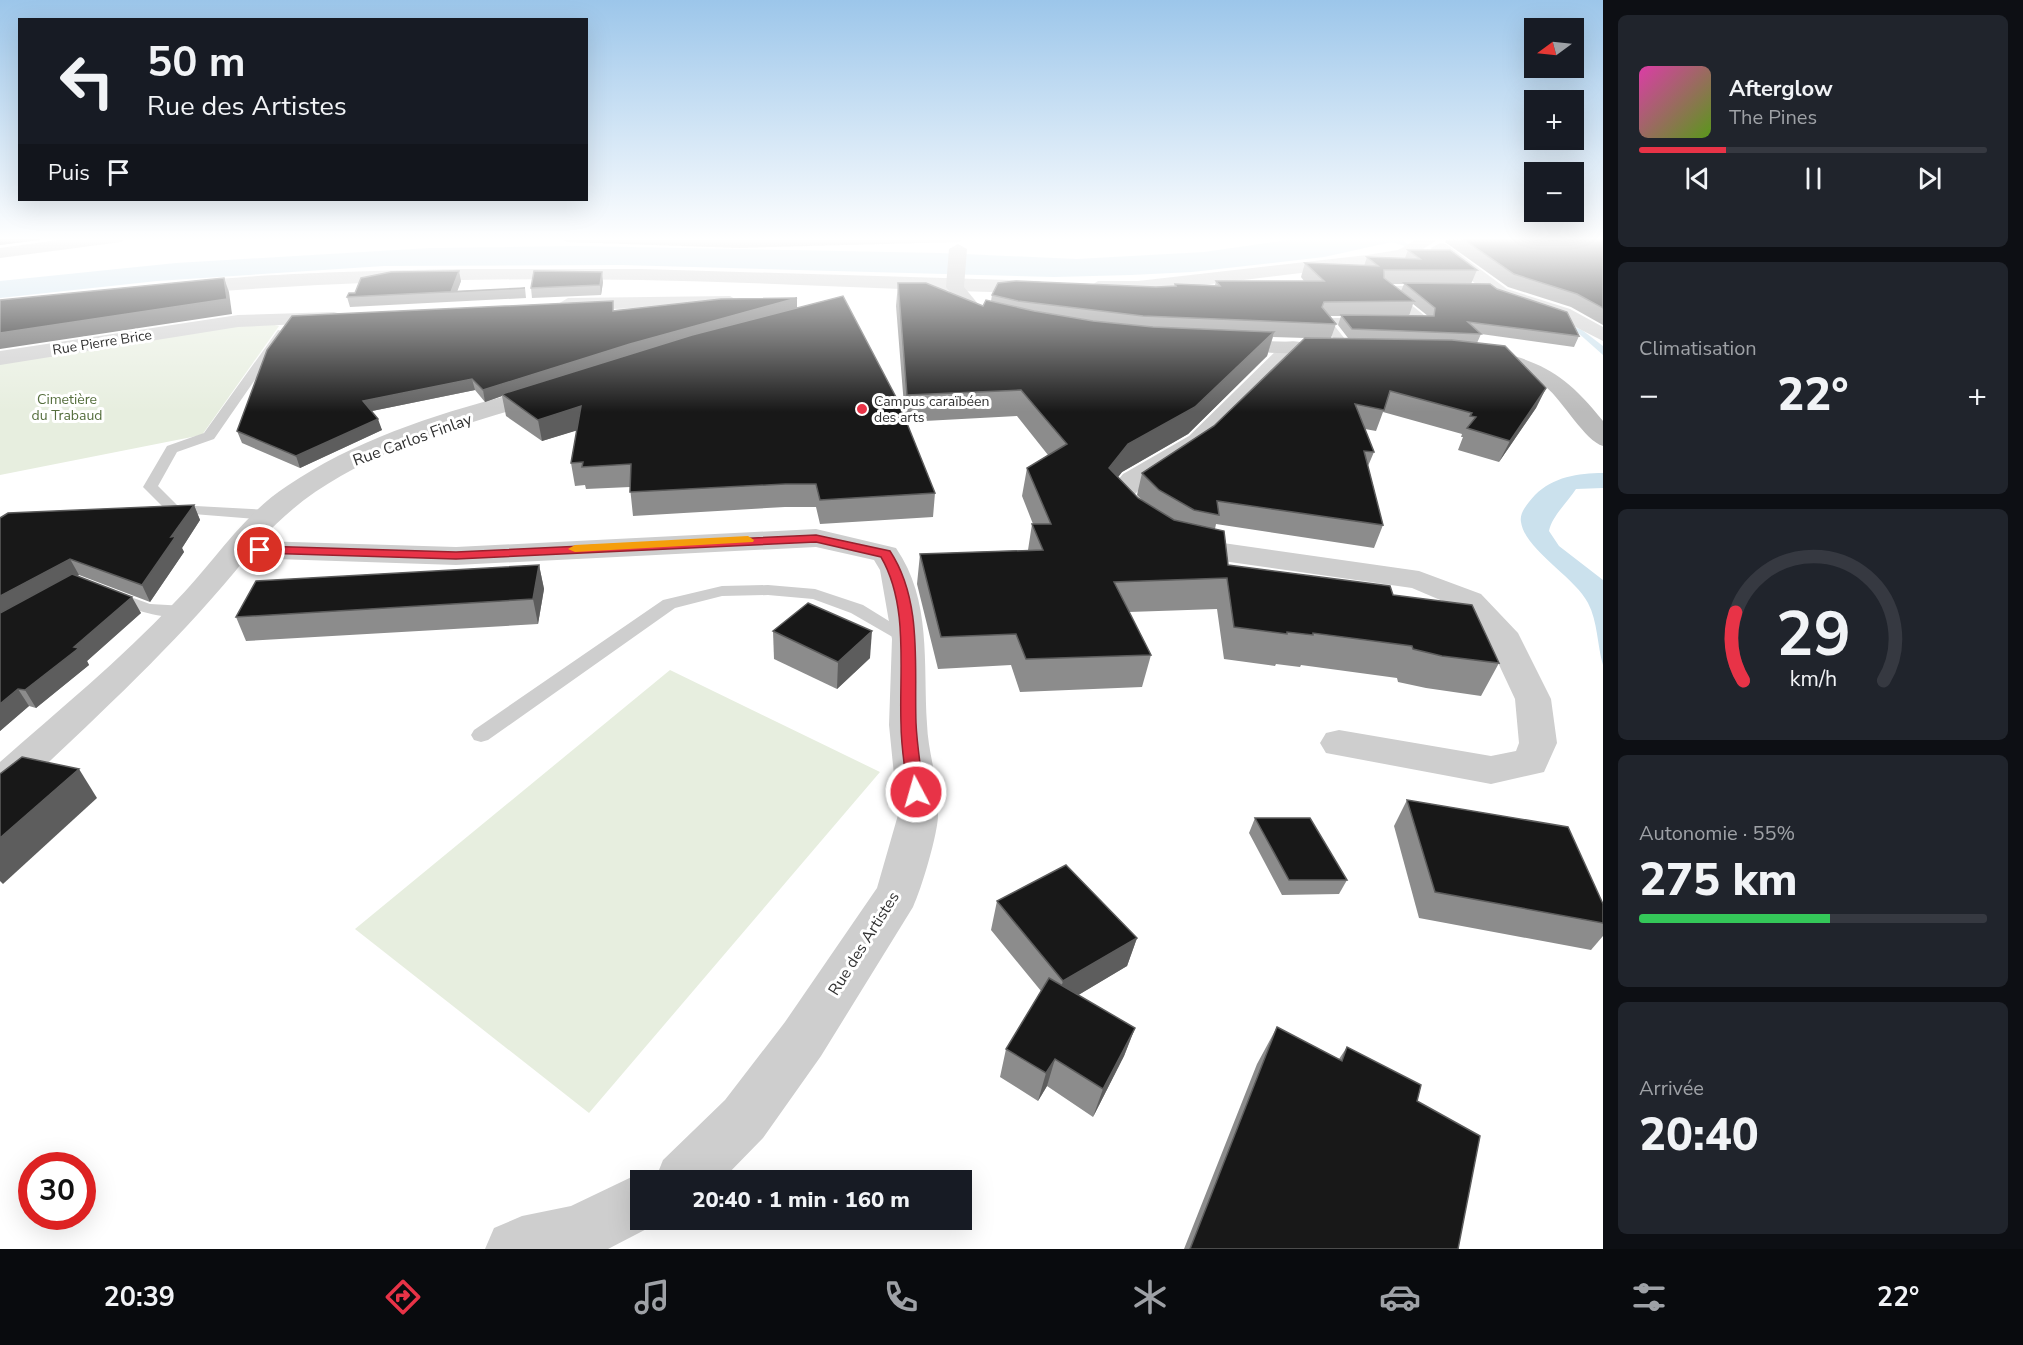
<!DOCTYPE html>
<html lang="fr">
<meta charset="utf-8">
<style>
:root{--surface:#171b24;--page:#20242c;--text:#f1f3f6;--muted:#9ea1a6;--line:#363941;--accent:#e83347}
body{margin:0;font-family:"Nunito Sans",sans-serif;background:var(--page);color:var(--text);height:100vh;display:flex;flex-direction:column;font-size:22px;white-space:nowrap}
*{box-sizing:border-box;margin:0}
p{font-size:20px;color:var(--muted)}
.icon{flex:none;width:33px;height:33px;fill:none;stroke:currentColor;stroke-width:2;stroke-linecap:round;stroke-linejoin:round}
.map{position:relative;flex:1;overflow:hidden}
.panel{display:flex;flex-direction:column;gap:15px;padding:15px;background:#0d0f14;width:420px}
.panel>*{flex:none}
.hud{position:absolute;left:18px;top:18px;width:570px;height:183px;border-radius:0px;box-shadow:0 6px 24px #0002;background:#171b24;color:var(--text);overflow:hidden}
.needle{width:39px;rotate:255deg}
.buttons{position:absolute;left:1524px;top:18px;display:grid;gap:12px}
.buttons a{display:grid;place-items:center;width:60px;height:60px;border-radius:0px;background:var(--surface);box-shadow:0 6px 24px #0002;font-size:30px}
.speed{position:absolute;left:18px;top:1152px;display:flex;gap:12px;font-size:30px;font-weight:700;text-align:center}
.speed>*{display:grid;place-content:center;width:78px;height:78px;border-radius:50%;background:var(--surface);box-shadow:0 6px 24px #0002;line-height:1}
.speed .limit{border:9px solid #d22;background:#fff;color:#111}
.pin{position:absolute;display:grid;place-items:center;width:51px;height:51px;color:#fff;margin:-26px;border:3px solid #fff;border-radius:50%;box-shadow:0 2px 6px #0007}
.me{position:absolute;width:66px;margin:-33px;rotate:354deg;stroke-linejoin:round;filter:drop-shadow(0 0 4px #0008)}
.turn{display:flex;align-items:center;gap:21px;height:126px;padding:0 30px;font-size:27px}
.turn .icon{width:78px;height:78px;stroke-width:2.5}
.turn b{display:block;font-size:42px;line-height:51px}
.then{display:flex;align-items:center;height:57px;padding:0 30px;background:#0003;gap:12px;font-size:22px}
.big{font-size:45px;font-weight:800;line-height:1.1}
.panel .card{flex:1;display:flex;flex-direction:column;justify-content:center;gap:9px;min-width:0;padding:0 21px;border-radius:9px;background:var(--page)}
.panel .dial{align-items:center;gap:0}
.dial svg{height:156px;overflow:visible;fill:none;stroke:var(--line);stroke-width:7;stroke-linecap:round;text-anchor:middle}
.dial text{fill:var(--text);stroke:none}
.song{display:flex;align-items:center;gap:18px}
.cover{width:72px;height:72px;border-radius:9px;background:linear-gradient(135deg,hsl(320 70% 55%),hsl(90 70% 35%))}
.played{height:6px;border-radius:3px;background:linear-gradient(90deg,var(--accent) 25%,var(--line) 25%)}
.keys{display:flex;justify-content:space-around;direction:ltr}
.heat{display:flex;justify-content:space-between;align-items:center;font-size:33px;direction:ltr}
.charge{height:9px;border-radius:4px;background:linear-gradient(90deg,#34c759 55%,var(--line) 0)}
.trip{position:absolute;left:630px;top:1170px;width:342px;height:60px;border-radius:0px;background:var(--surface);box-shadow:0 6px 24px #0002;font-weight:800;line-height:60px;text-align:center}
.tab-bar{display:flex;height:96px;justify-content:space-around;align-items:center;background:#090b0e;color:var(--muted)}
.tab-bar .icon{width:42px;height:42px}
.tab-bar .current{color:var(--accent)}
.tab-bar b{font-size:27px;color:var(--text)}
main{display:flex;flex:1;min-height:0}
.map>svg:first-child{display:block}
</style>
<main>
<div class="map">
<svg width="1603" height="1249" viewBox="0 0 1603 1249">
<rect width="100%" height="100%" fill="#fff"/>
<!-- green -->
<g fill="#e7eedf">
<path d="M270 324 279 326 202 435 0 475V362L239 325Z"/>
<path d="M670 670 880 772 589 1113 355 929Z"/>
</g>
<!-- water -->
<g fill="#cbe1ed">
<path d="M1308 237H1405L1402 240 1482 292 1582 330 1603 346V355L1576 331 1474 292 1411 248 1392 242 1324 257 1192 272 1131 275 1054 277 622 265 384 266 157 281 0 298V281L176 263 431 248 577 246 941 253 1077 259 1204 252Z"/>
<path d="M1603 473V488L1576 489C1567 503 1552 516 1549 531L1559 546 1603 580V665C1597 645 1598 622 1588 603 1574 576 1525 550 1521 522 1519 512 1529 502 1535 495 1553 477 1578 473 1603 473Z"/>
</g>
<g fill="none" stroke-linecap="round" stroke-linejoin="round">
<!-- lane -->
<g fill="#cecece" fill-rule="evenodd">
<path d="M1380 286H1431V290L1427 291H1394L1430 320V324H1410V320L1415 319 1380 290Z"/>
<path d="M1321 318H1362L1368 321 1362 324H1333L1353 349 1347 353 1343 351 1321 322Z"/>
<path d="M278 330 288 332 214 439 177 452 158 486 177 505 270 510 278 515 270 520 168 512 143 487 167 446 204 433Z"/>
<path d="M768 585 815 589 863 605 918 639 915 643H903L851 613 813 599 768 595 722 596 675 608 488 740 481 742 474 740 471 735 474 730 663 600 722 586Z"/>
<path d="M114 591 150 604 185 606 194 611C181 628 124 606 108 600L105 596 108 592Z"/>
</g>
<!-- street -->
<g fill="#cecece" fill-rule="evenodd">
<path d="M1421 237H1442L1409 258 1367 265 1138 293H1098L1089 287 1098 281H1138L1367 255 1398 250Z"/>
<path d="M1440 243 1446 244 1507 289 1570 309 1603 327V341L1556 317 1493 297 1434 252 1431 248Z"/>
<path d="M469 269H642L1040 281 1049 287 1040 293 990 292C874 289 758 282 642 280 488 277 334 282 181 294L172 288C181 274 434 269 469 269Z"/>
<path d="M730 296 740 302 737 306 568 310 558 304 568 298Z"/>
<path d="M334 312 341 314 344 318 341 322 238 327 0 365V351L238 315Z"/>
<path d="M1293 341 1301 342 1304 347 1301 352 1207 446 1143 486 1134 495 1156 520 1152 526C1130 532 1117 512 1105 495L1123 474 1189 436 1285 342Z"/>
<path d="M548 385 556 387 560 392 556 397C452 429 335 455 260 541L456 547 816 529 896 548C932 600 923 664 927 724 928 754 940 785 938 815 938 834 921 890 913 907L821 1056 763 1138 722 1180H640V1220H661L660 1222 608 1249H485L494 1228 522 1216 571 1206 640 1173 655 1180 663 1160 725 1100 785 1022 877 888 898 815 889 725 892 639 880 570 874 560 816 547 456 565 246 558C176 645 94 719 14 795L0 800V762C59 710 120 660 174 603 212 565 241 516 287 486 363 434 459 407 548 385Z"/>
<path d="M1184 534 1223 543 1419 571 1481 594 1518 633 1551 699 1557 743 1544 772 1491 784 1326 753 1320 743 1326 733 1339 730 1491 756 1516 751 1519 743 1515 699 1486 637 1459 608 1412 588 1223 561 1174 549 1169 543 1174 537Z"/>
</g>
<!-- secondary -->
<g fill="#bbb" fill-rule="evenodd">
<path d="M80 237H129L121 242 0 258V248Z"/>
<path d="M559 237H967L959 242 739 248 567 242Z"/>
<path d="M958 244 967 249 964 287 979 305 1008 315 1011 319 1008 323 1001 325 965 313 946 287 949 249Z"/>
<path d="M1225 340 1341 343 1349 344 1352 349 1349 354 1341 355 1217 351 1214 346 1217 341Z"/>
<path d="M1480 347C1541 361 1564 372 1603 421V446C1585 441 1563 401 1546 387 1524 370 1498 365 1472 359L1469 354 1472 349Z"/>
</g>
</g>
<!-- wall -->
<g fill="#8c8c8c" fill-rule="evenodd">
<path d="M1447 237H1603V325L1571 307 1508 287 1445 242Z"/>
<path d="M1408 250 1477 270 1471 284H1430L1497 289 1579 336 1574 347 1481 334 1477 343 1546 388 1536 408 1499 462 1458 450 1463 437H1461L1462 434 1383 412 1376 431 1365 429 1374 452 1368 466 1383 525 1374 548 1216 524 1215 529 1228 565 1393 595 1499 663 1481 696 1426 688 1398 682 1397 678 1301 665 1300 667 1276 664 1275 666 1224 659 1217 609 1129 612 1151 655 1142 687 1020 692 1011 665 938 669 917 584 920 554 1028 550 1032 524H1033L1022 496 1027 468 1048 455 1017 416 906 422 935 493 933 517 820 524 816 507H785L633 516 630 487 586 489 585 485 575 486 571 463 577 430 542 441 506 416 502 396 485 402 475 390 372 411 382 430 300 468 242 443 237 431 614 310 797 298V307L905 418 896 306 898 283 983 306 991 301 992 295 1174 286 1175 284 1215 285 1216 281H1304L1301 277 1305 263 1364 266 1367 257 1405 258ZM1392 284H1404L1401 291ZM1413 304 1428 316H1409ZM1330 316H1341L1338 325 1348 338H1331L1336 324ZM1273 337 1305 338 1214 426 1142 473 1137 495 1144 502 1138 498 1118 477 1122 472 1188 434 1267 356Z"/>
<path d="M461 281 457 291 525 288 526 298 350 307 347 297Z"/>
<path d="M603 282 601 295 532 298 531 288Z"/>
<path d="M194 505 200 520 182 548 184 552 150 602 79 575 77 576 141 613 87 661 89 665 36 708 29 706 0 731V518Z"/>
<path d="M539 565 544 589 538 624 246 641 236 617Z"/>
<path d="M773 631 870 658 837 689 774 659Z"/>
<path d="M1407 800 1603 904V936L1591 950 1419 918 1394 826Z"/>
<path d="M1255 818 1347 880 1339 894 1282 895 1249 833Z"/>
<path d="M997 901 1137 938 1127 966 1078 995 1135 1028 1124 1056 1093 1117 1047 1086 1038 1101 1000 1077 1006 1049 1041 991 991 930Z"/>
<path d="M1277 1027 1339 1059 1347 1047 1417 1101 1458 1249H1184L1257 1064Z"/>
</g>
<!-- shaded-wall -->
<g fill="#5d5d5d">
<path d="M0 237H64L0 245Z"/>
<path d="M459 271 461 281 457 292H451Z"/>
<path d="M602 272 603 282 601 295 600 285Z"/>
<path d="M224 278 229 292 232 314 0 349V333Z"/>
<path d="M797 298V308L502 394V396L485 402 483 390 630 344Z"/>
<path d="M1274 332 1267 356 1188 434 1122 472 1103 496 1109 468 1128 444Z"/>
<path d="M472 379 475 390 367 412 363 401Z"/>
<path d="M1546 388 1536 408 1499 462 1510 441Z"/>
<path d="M581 406 585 428 542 441 538 420Z"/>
<path d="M378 419 382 430 300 468 296 456Z"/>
<path d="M194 505 200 520 182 548 184 552 150 602 142 585 171 537Z"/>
<path d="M70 559 79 575 0 617V596Z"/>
<path d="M539 565 544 589 538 624 533 599Z"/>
<path d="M132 597 141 613 87 661 89 665 36 708 25 690Z"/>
<path d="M872 631 870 658 837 689 838 662Z"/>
<path d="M18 689 29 706 0 731V704Z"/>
<path d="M79 769 97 798 3 884 0 881V838Z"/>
<path d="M1137 938 1127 966 1055 1009 1063 981Z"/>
<path d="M1135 1028 1124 1056 1093 1117 1103 1089Z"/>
<path d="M1055 1059 1047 1086 1038 1101 1046 1073Z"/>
</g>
<!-- building -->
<g fill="#181818" stroke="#5d5d5d" stroke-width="1.5">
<path d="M1460 237H1603V308L1577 294 1514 274Z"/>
<path d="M1408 250H1450L1477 270H1384V278L1414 301 1324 302 1322 307 1336 324 1143 316 1018 301 992 295 998 283 1016 281 1156 287 1176 286 1175 284 1220 286 1216 281H1324L1305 263 1378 266 1367 257 1420 259Z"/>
<path d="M459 271 451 292 525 288 347 297 349 293H355L361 278 391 272Z"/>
<path d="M534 271 602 272 600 285 531 288Z"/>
<path d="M224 278 227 299 0 333V300Z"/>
<path d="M898 283H926L983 306 986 300 1034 311 1093 321 1153 327 1274 332 1195 407 1128 444 1109 468 1138 498 1174 520 1224 531 1228 565 1390 586 1393 595 1472 605 1499 663 1442 656 1413 649 1412 646 1313 633V635L1287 632V634L1234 627 1227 578 1114 582 1151 655 1026 659 1016 634 941 637 920 554 1043 550 1032 524H1051L1027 468 1067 444 1021 390 907 395Z"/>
<path d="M1404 283 1490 284 1497 289 1567 312 1579 336 1468 322 1481 334 1352 329 1341 315 1434 316 1435 308Z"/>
<path d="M843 296 898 401 935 493 820 500 816 484H785L630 492 631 464 582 467 583 462 571 463 581 406 538 420 502 394 692 335Z"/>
<path d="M797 298 630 344 483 390 472 379 363 401 378 419 296 456 237 431 267 350 292 316 613 301V311L721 299Z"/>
<path d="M1305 338 1452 340 1505 346 1546 388 1510 441 1467 428 1476 417 1470 416 1472 413 1390 391 1384 410 1355 404 1374 452 1364 451 1383 525 1217 501 1219 515 1194 510 1159 490 1142 473 1214 426Z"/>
<path d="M194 505 171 537 176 536 142 585 70 559 0 596V518L8 513Z"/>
<path d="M539 565 533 599 236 617 256 581Z"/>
<path d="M72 574 132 597 74 647 79 648 25 690 18 689 0 704V613Z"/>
<path d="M808 603 872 631 838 662 773 631Z"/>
<path d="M22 757 79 769 0 838V774Z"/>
<path d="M1407 800 1568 827 1603 904V923L1435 892Z"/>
<path d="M1255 818H1310L1347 880H1289Z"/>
<path d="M1066 865 1137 938 1063 981 997 901Z"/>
<path d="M1049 978 1135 1028 1103 1089 1055 1059 1046 1073 1006 1049Z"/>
<path d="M1277 1027 1342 1061 1347 1047 1421 1085 1417 1101 1480 1136 1458 1249H1190Z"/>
</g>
<!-- sky -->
<linearGradient id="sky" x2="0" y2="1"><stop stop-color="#9cc6ea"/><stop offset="0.58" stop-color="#fff"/><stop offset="1" stop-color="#fff" stop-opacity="0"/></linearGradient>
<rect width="1603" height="412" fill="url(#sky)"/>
<!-- route -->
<path fill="#e83347" stroke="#97212e" stroke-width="1.5" d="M816 535 890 551C923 601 914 667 916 723 917 746 921 770 924 792L922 797 916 799 908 792C905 770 901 747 901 724 899 670 909 605 881 557L816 542 456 559 260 553 254 550 260 546 456 552Z"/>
<!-- slow -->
<path fill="#f59e0b" d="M748 536 754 540 753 542 575 552 568 549 575 545Z"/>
<!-- markers -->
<circle fill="#e83347" stroke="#fff" stroke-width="2" cx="862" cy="409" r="6"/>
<g text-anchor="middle" stroke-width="6" stroke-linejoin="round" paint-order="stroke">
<!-- far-street labels -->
<g font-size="14" fill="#313131" stroke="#fff">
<text transform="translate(102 342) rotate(-9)" y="5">Rue Pierre Brice</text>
</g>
<!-- far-park labels -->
<g font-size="14" fill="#556e3d" stroke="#fff">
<text x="67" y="404">Cimetière<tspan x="67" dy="16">du Trabaud</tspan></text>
</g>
<!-- far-poi labels -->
<g font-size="14" fill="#313131" stroke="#fff" text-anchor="start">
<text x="874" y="406">Campus caraïbéen<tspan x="874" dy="16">des arts</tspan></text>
</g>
<!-- street labels -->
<g font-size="16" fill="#313131" stroke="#fff">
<text transform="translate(412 439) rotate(-20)" y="6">Rue Carlos Finlay</text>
<text transform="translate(863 943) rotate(-58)" y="6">Rue des Artistes</text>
</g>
</g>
</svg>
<div class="buttons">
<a><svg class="needle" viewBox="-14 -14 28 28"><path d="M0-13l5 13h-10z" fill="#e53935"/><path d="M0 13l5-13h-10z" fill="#9ea1a6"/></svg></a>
<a>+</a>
<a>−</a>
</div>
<div class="speed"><div class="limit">30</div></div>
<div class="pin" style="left:260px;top:550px;background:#d93025"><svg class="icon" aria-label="arrive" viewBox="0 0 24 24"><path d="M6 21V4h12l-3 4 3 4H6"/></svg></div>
<svg class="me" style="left:916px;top:792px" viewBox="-20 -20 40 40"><circle r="17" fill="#e83347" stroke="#fff" stroke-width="3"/><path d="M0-11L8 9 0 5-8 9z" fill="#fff"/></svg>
<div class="trip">20:40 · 1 min · 160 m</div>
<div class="hud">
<div class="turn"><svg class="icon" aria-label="left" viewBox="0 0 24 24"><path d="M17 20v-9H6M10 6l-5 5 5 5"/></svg><div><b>50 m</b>Rue des Artistes</div></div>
<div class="then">Puis<svg class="icon" aria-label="arrive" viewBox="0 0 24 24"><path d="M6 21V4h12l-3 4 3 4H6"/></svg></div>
</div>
</div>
<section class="panel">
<div class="card">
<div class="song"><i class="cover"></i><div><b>Afterglow</b><p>The Pines</p></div></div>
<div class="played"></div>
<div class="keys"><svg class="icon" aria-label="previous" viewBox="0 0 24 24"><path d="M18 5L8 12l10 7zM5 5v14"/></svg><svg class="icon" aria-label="pause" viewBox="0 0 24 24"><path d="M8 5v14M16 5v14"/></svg><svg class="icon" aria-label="next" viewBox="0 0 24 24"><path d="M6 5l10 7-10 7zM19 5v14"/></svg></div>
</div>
<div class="card"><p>Climatisation</p>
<div class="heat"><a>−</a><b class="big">22°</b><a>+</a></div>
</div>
<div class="card dial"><svg viewBox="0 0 100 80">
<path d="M14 69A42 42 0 1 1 86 69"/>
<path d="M14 69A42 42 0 0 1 10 34" stroke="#e83347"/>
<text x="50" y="56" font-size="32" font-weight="700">29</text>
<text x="50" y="72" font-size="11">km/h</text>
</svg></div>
<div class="card"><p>Autonomie · 55%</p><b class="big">275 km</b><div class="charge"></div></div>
<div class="card"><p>Arrivée</p><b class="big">20:40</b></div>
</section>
</main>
<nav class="tab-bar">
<b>20:39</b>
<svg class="icon current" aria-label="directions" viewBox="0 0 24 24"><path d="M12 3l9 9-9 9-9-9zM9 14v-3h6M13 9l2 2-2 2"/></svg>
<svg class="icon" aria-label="music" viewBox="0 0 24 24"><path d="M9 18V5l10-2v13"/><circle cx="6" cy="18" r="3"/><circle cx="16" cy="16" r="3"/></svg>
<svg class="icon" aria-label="phone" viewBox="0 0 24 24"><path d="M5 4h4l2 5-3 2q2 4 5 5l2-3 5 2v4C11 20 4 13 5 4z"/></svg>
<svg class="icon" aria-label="climate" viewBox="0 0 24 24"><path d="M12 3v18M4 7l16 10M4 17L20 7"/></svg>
<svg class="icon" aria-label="car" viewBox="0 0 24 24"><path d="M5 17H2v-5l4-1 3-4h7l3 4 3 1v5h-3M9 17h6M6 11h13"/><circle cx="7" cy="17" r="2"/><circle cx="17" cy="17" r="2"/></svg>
<svg class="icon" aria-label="filters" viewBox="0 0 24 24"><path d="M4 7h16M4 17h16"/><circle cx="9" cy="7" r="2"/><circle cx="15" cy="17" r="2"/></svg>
<b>22°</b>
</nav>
